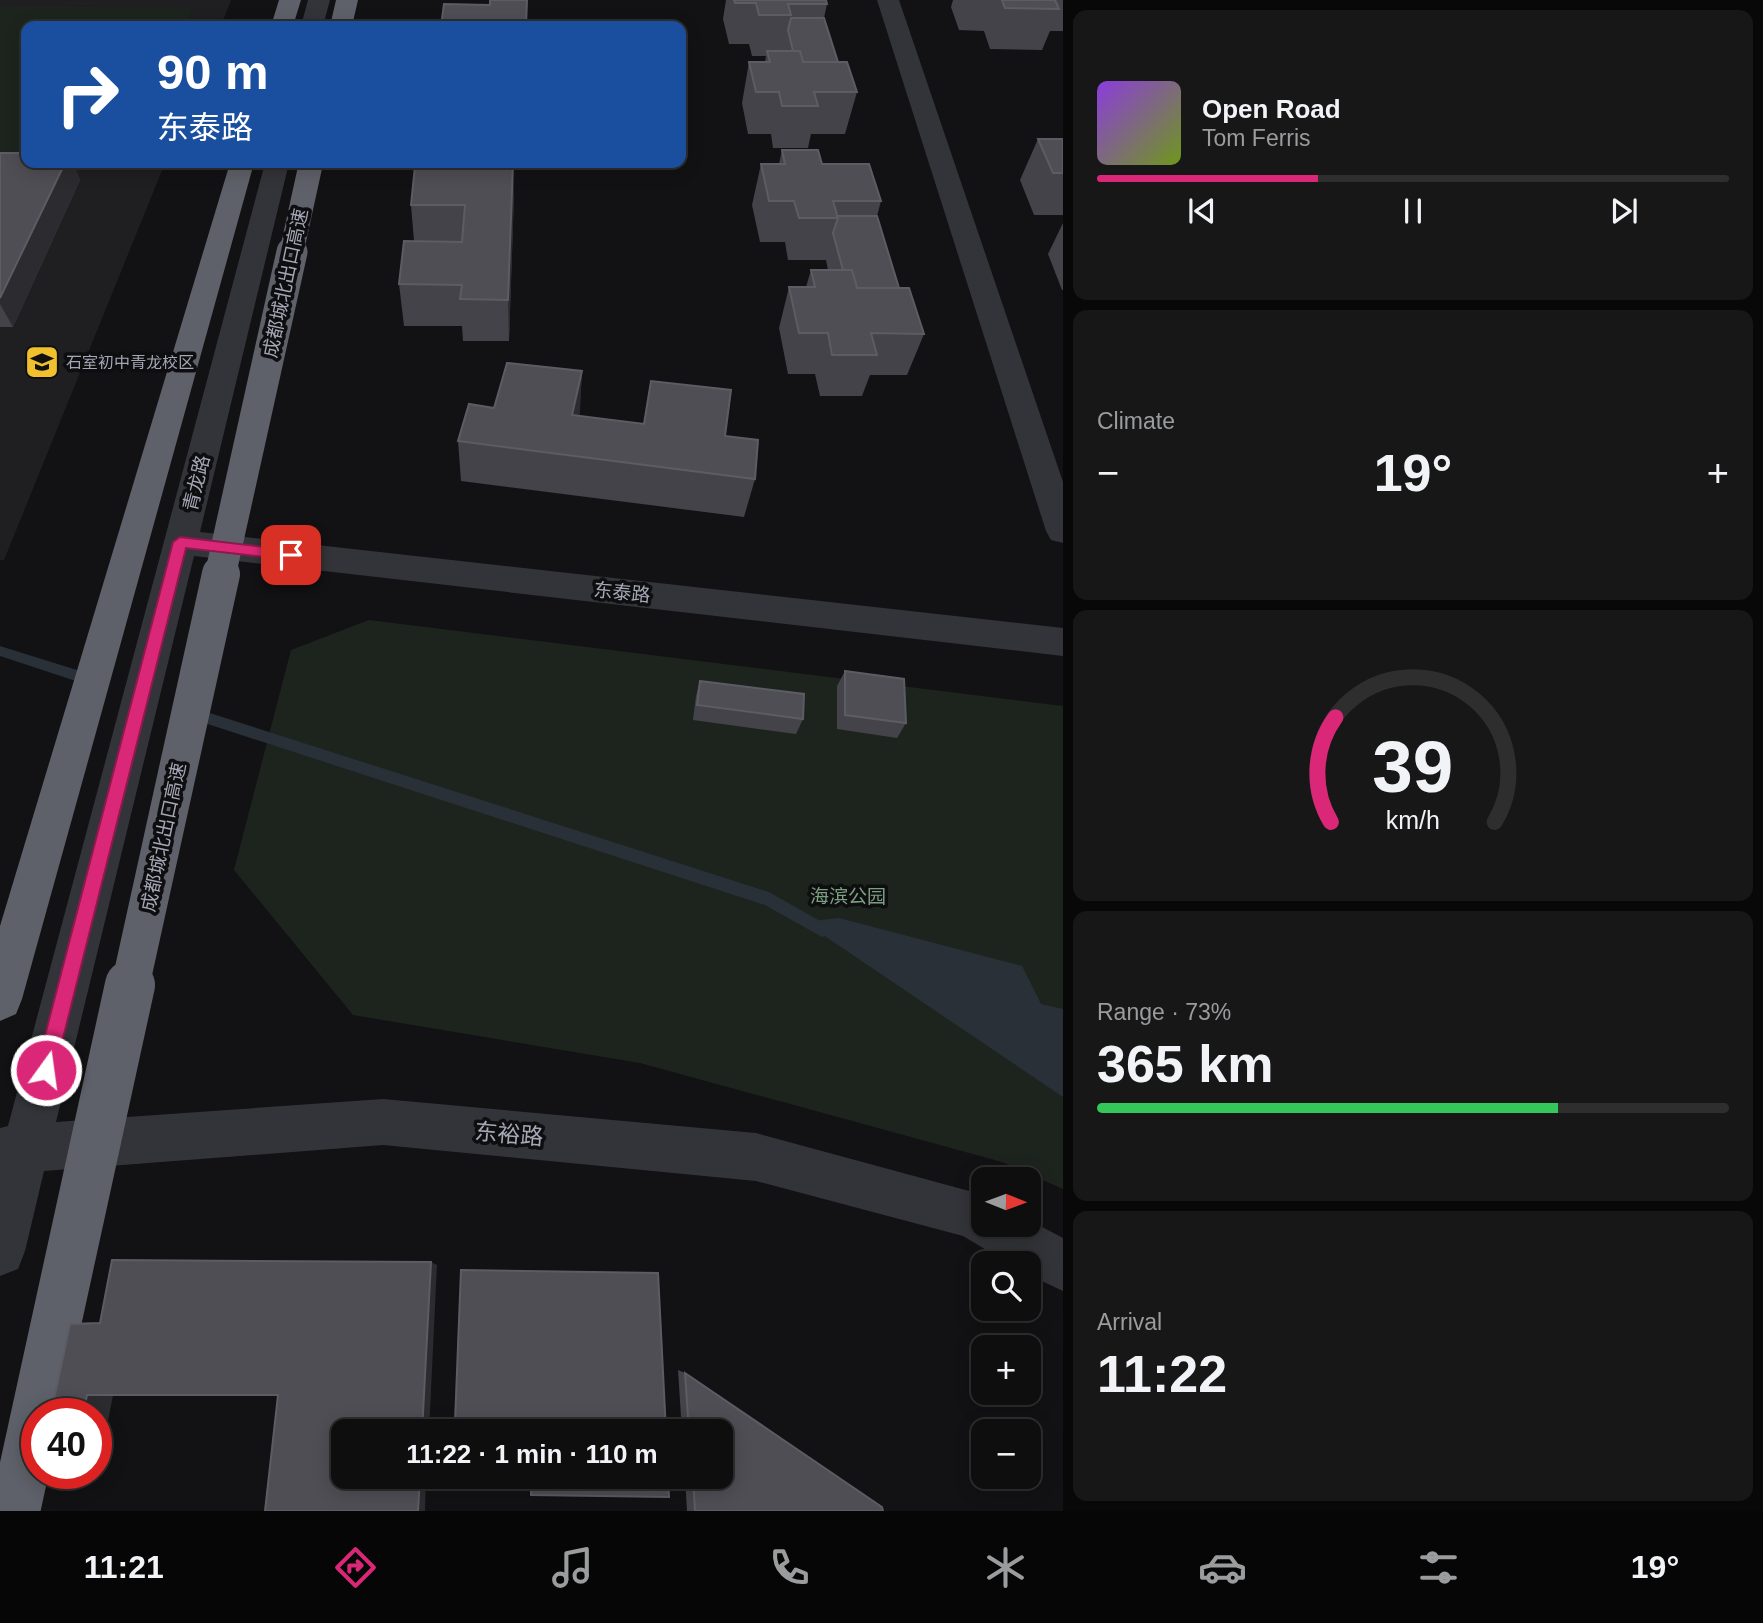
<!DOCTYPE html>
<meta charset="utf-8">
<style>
:root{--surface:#0e0e0f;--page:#171718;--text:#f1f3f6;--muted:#9b9c9e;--line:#2e2e2f;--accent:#db2777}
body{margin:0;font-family:Arial,"Noto Sans SC",sans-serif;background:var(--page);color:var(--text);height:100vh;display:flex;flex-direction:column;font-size:26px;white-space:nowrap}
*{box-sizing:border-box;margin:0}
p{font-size:23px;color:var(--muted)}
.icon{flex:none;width:38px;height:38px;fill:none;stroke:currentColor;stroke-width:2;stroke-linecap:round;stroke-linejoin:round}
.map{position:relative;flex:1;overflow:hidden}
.details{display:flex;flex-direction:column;gap:10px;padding:10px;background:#080808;width:700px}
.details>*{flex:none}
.guide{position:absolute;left:21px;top:21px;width:665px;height:147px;border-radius:14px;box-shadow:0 4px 18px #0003,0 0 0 2px var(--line);background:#1a4fa0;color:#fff;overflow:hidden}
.needle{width:46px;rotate:91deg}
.controls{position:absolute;left:971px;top:1167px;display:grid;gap:14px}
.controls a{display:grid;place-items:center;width:70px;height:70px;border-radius:14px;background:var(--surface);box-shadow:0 4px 18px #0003,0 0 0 2px var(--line);font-size:35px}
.speed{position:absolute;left:21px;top:1398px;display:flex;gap:14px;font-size:35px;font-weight:700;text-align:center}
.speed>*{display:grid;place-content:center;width:91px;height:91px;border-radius:50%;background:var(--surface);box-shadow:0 4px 18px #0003,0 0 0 2px var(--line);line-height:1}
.speed .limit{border:10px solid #d22;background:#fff;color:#111}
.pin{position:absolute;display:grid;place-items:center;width:60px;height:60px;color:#fff;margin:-30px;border-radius:14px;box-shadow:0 4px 10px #0006}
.me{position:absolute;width:77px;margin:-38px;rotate:14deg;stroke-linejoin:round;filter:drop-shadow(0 0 5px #0008)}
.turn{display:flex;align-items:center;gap:24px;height:147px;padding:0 21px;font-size:32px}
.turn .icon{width:91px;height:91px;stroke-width:2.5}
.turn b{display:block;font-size:49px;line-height:60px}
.big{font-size:52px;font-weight:700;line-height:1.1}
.details .tile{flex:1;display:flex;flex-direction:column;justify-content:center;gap:10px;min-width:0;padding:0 24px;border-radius:14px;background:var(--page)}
.details .dial{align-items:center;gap:0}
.dial svg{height:182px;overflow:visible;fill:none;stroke:var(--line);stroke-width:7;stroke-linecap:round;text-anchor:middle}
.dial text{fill:var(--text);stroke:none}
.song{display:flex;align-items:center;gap:21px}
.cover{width:84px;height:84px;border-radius:10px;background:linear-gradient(135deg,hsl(270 70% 55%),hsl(80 70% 35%))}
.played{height:7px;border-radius:4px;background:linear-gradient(90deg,var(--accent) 35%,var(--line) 35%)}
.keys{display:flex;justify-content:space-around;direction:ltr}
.heat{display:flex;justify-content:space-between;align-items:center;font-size:38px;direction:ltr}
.charge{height:10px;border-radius:5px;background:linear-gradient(90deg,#34c759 73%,var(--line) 0)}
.trip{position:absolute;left:331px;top:1419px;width:402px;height:70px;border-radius:14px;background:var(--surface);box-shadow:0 4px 18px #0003,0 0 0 2px var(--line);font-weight:700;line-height:70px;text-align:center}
.tab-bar{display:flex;height:112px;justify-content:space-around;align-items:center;background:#060606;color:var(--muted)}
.tab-bar .icon{width:49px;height:49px}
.tab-bar .active{color:var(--accent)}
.tab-bar b{font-size:32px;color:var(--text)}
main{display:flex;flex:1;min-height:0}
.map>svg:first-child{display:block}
</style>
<main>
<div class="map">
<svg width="1063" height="1511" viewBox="0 0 1063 1511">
<rect width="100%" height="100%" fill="#121214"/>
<!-- built -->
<path fill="#1f1e21" d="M0 0H231L221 26H26V163H165L4 560H0Z"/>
<!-- green -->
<g fill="#1d241e">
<path d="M0 6 192 8 184 26H26V156H0Z"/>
<path d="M369 620 1063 706V1189L1002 1162 640 1063 353 1015 234 870 291 650Z"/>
</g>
<!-- water -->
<path fill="#293038" d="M839 918 1022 966 1041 1004 1063 1009V1097L804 922Z"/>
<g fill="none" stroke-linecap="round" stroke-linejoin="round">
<!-- stream -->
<g fill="#293038" fill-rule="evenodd">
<path d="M0 646 96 676 98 680 96 684 91 686 0 656Z"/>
<path d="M191 707 769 892 827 925 830 930 827 935 822 937 765 905 186 717 184 713 186 709Z"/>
</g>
<!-- minor -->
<g fill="#333439" fill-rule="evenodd">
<path d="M308 0H330L323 26H301Z"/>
<path d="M877 0H899L1063 482V543L1051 540 1046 531Z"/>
<path d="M265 163H289L200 532 1063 628V656L194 556 56 1122 383 1099 756 1133 984 1195V1225H1029V1220L1063 1238V1291L1029 1275V1264H1010L963 1236 756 1181 383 1145 44 1171 25 1251 18 1269 0 1276V1128L8 1126Z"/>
</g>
<!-- highway -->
<g fill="#5f616a" fill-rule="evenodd">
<path d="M279 0H301L293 26H271Z"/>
<path d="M336 0H358L352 26H330Z"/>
<path d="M230 163H254L22 999 16 1014 0 1021V926Z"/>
</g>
<!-- highway-bridge-far3 -->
<path stroke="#5f616a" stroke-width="24" d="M291 254 311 163"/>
<!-- highway-bridge-far2 -->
<path stroke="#5f616a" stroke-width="31" d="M220 576 292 252"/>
<!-- highway-bridge-far1 -->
<path stroke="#5f616a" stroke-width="38" d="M130 987 221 574"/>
<!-- highway-bridge -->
<path stroke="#5f616a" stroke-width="50" d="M15 1511 130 985"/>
</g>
<!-- wall -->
<g fill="#444349">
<path d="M726 0H826L827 4 824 18 838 62 857 92 845 134H811L808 148H773L771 134H748L742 103 749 62H765L766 56H752L749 44H729L723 19Z"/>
<path d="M953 0H1063V31H1050L1042 50 990 49 984 31 959 30 951 7Z"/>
<path d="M1038 139H1063V215H1034L1020 180Z"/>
<path d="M782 150 822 164 881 201 877 216 899 288 924 334 907 375H870L862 396H820L815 374H788L779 328 789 287H806L811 270H828L826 260H788L785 242H760L752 205 761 164H779Z"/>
<path d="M0 153 26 163H73L80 180 13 327H0Z"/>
<path d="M514 194 509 341H463L462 326H404L399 284 414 241 411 205Z"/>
<path d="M1063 223V290H1062L1048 254Z"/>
<path d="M582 371 579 416 725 436 755 479 744 517 461 481 458 441 494 408Z"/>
<path d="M845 671 906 723 897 738 837 729V686Z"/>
<path d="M700 681 803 719 796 734 693 720 696 696Z"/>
<path d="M678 1370 685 1373 883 1511H687L685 1477H721V1432H682Z"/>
</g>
<!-- shaded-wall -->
<g fill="#2c2b2f">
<path d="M65 163H73L80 180 13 327 0 304V298Z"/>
<path d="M513 163 514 194 509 341 508 300Z"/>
<path d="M582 371 580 412 571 455 572 415Z"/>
<path d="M431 1262 437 1265 429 1432H422Z"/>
<path d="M114 1390 107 1426 96 1428V1414H83L87 1395Z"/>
<path d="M420 1477H426L425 1511H418Z"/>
</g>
<!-- building -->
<g fill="#4f4e55" stroke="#5c5c64" stroke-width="2">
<path d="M490 0H527L526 26H441L444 4 490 5Z"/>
<path d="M734 0H826L827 4H788L791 15H759L756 3H735Z"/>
<path d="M1002 0H1055L1059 9 1005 8Z"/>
<path d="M791 18H824L838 62H803L800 51H793L788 30Z"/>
<path d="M767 51H800L803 62H847L857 92H814L818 106H782L779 92H756L749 62H770Z"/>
<path d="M1038 139H1063V173H1053Z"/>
<path d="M782 150H818L822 164H869L881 201H833L838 218H799L794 201H769L761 164H785Z"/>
<path d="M0 153H26V163H65L0 298Z"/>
<path d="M470 163H513L508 300 460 299 462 285 399 284 404 241 462 242 465 205H411L415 166 470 167Z"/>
<path d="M837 216H877L899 288H857L852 270H843L833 233 838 218Z"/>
<path d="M811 270H852L857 288H909L924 334 871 333 877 355H832L828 333H799L789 287H815Z"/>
<path d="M507 363 582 371 572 415 644 424 651 381 731 390 725 436 758 440 755 479 458 441 469 404 494 408Z"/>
<path d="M845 671 904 679 906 723 845 715Z"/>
<path d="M700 681 804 694 803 719 697 705Z"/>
<path d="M112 1260 431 1262 422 1432H343V1477H420L418 1511H265L278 1395H87L83 1414H51L70 1324 100 1323Z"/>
<path d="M461 1270 658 1273 666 1432H531L532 1424 455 1422Z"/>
<path d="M685 1373 882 1507 883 1511H695L693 1477H721V1432H689Z"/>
<path d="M531 1477H668L669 1497 531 1495Z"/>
</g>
<!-- route -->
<path fill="#db2777" stroke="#8e194d" stroke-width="2" d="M180 537 291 550 298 555 291 560 186 548 55 1070 53 1077 46 1080 39 1077 36 1070 173 542Z"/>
<!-- icons -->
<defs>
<g id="school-square" transform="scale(1.75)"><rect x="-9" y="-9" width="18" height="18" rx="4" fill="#f1c02d" stroke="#0e0d0f"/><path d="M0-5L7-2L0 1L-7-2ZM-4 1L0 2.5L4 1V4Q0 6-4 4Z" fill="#111"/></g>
</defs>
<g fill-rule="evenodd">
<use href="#school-square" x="42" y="362"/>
</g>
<g text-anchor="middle" stroke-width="7" stroke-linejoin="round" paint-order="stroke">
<!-- far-poi labels -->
<g font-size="16" fill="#a4a7b5" stroke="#0e0d0f" text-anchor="start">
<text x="66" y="368">石室初中青龙校区</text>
</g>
<!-- street labels -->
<g font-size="19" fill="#a4a7b5" stroke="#0e0d0f">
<text transform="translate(285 283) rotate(-78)" y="7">成都城北出口高速</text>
<text transform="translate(196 483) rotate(-76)" y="7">青龙路</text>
<text transform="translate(622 592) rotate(6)" y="7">东泰路</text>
<text transform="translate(163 837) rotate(-78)" y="7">成都城北出口高速</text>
</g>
<!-- park labels -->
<g font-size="19" fill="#7ba080" stroke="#0e0d0f">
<text x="848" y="903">海滨公园</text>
</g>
<!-- near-street labels -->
<g font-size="23" fill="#a4a7b5" stroke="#0e0d0f">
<text transform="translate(509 1134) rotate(5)" y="8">东裕路</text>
</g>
</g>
</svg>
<div class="controls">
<a><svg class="needle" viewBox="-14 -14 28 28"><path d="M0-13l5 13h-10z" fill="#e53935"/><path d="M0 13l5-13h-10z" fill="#9b9c9e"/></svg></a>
<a><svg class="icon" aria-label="search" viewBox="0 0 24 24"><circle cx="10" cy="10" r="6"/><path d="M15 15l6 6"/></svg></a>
<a>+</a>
<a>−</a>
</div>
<div class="speed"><div class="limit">40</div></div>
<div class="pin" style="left:291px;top:555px;background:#d93025"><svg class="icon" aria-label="arrive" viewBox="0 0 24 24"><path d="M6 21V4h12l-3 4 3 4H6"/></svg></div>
<svg class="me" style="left:46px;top:1070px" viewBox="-20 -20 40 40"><circle r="17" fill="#db2777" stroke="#fff" stroke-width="3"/><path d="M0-11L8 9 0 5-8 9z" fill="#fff"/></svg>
<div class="trip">11:22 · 1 min · 110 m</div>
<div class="guide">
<div class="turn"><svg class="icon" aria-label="right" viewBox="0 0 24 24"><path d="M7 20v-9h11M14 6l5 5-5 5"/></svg><div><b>90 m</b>东泰路</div></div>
</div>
</div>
<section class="details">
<div class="tile">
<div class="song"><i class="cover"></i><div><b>Open Road</b><p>Tom Ferris</p></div></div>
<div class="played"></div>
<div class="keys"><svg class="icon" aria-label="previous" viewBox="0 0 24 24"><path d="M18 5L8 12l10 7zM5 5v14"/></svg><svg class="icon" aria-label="pause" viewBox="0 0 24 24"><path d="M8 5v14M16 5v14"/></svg><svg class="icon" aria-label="next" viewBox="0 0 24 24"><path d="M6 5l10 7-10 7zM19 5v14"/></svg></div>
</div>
<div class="tile"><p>Climate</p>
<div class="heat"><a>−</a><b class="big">19°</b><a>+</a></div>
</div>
<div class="tile dial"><svg viewBox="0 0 100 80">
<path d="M14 69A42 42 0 1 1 86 69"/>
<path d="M14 69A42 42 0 0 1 16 23" stroke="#db2777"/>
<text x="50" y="56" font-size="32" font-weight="700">39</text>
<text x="50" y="72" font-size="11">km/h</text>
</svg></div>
<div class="tile"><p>Range · 73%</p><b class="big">365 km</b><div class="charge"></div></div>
<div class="tile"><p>Arrival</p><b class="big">11:22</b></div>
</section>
</main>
<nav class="tab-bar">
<b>11:21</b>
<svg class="icon active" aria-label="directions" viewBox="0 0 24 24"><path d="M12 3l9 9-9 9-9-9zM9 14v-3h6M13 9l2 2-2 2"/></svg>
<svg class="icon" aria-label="music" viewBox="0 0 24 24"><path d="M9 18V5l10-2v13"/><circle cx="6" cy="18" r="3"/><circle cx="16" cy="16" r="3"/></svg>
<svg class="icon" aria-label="phone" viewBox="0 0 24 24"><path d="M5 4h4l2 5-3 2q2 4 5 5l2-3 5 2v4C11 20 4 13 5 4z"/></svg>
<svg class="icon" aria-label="climate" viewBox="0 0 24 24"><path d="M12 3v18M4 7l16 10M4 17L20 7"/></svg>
<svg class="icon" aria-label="car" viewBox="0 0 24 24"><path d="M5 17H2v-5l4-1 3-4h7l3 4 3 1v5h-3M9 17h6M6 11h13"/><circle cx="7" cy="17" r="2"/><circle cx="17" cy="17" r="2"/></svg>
<svg class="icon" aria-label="filters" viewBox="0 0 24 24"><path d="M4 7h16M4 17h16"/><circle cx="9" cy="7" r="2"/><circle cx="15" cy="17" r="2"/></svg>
<b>19°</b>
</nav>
